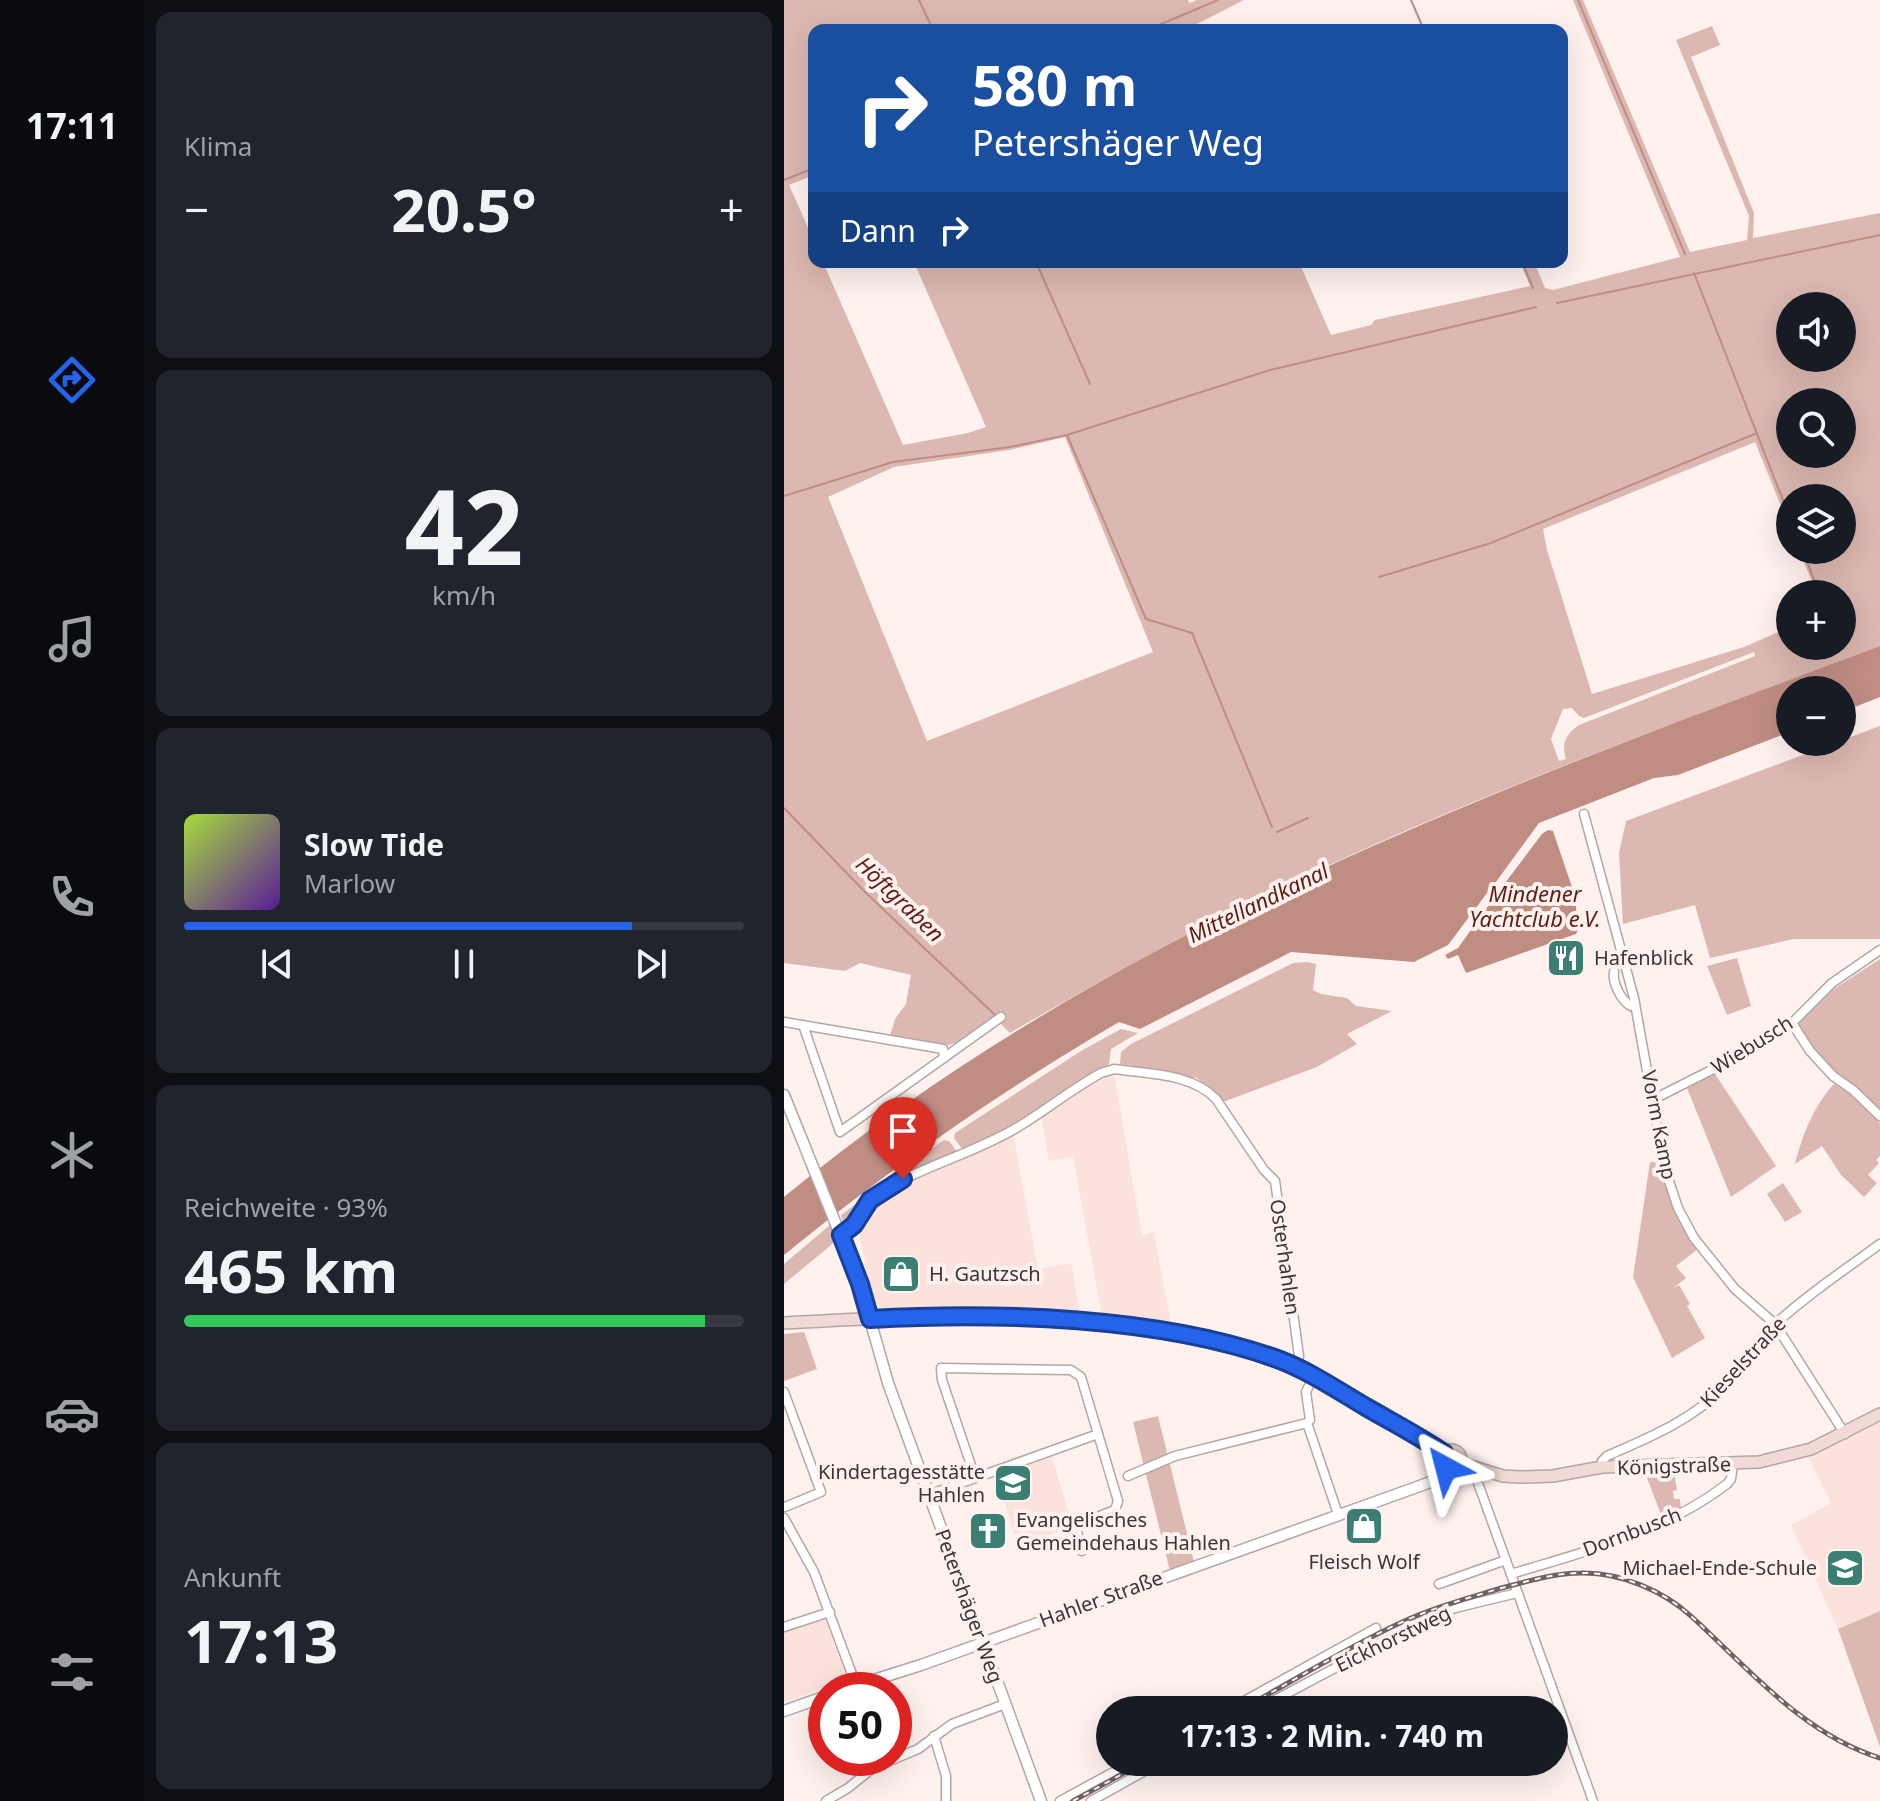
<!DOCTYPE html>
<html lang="de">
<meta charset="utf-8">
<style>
:root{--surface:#171b24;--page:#20242c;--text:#f1f3f6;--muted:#9ea1a6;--line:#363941;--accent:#2563eb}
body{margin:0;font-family:"Noto Sans",sans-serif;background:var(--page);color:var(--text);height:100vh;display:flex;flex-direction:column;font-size:30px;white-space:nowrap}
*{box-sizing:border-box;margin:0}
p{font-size:26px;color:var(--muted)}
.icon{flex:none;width:44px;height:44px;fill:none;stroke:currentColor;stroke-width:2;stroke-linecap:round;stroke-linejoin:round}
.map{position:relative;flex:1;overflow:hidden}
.sheet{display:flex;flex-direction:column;gap:12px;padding:12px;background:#0d0f14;width:640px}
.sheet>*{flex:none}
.hud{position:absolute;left:24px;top:24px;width:760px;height:244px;border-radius:16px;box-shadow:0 8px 32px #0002;background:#1a4fa0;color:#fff;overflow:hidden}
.tools{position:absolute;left:992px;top:292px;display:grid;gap:16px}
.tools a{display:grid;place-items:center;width:80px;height:80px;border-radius:50%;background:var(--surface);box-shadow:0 8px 32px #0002;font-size:40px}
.speed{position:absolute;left:24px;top:1672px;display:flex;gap:16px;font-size:40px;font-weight:700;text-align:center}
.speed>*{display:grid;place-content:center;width:104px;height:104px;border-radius:50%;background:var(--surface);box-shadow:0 8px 32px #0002;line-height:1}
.speed .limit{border:12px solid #d22;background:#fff;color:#111}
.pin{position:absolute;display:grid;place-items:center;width:68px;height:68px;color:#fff;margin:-82px -34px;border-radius:50% 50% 50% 0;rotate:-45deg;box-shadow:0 0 8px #0007}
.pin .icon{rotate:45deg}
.me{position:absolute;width:88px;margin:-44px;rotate:322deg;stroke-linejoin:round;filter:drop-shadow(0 0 6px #0008)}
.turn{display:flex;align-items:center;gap:28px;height:168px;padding:0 32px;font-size:36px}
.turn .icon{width:104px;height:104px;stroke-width:2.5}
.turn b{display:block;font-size:56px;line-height:68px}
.then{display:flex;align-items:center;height:76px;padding:0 32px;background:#0003;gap:16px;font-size:30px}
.big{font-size:60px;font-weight:700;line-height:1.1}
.sheet .card{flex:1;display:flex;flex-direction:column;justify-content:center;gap:12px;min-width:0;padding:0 28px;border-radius:16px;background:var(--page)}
.sheet .dial{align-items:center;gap:0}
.dial b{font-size:104px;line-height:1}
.song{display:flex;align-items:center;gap:24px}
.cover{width:96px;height:96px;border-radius:12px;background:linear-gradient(135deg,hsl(80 70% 55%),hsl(270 70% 35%))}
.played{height:8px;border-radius:4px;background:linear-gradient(90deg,var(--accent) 80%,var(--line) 80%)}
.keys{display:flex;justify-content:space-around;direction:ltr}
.heat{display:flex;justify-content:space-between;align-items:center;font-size:44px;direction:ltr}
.charge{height:12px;border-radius:6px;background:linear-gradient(90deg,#34c759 93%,var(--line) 0)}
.trip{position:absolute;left:312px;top:1696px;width:472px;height:80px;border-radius:40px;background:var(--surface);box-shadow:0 8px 32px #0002;font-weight:700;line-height:80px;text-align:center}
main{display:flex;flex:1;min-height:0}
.tabs{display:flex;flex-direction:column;width:144px;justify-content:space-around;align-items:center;background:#090b0e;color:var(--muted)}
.tabs .icon{width:56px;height:56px}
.tabs .active{color:var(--accent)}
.tabs b{font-size:36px;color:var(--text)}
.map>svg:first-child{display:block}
</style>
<main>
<nav class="tabs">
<b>17:11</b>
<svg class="icon active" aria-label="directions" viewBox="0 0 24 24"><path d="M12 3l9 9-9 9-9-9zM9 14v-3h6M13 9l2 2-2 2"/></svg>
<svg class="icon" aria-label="music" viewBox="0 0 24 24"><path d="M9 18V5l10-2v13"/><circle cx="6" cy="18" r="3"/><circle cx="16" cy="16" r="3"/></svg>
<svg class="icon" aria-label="phone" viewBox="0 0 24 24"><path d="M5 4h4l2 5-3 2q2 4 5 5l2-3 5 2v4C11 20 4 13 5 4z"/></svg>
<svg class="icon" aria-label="climate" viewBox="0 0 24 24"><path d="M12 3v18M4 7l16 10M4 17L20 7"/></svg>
<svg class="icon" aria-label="car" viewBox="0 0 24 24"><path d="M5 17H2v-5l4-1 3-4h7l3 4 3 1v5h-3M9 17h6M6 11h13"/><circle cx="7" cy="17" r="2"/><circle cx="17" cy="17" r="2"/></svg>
<svg class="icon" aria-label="filters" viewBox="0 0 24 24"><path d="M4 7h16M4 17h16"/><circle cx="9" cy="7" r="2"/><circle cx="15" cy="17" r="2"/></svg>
</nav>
<section class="sheet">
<div class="card"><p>Klima</p>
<div class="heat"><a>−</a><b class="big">20.5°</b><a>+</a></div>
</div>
<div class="card dial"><b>42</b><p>km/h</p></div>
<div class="card">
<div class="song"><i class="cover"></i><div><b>Slow Tide</b><p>Marlow</p></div></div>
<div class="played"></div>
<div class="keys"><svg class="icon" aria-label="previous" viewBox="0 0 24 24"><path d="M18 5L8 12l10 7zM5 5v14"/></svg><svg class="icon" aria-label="pause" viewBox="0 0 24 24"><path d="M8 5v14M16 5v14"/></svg><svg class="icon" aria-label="next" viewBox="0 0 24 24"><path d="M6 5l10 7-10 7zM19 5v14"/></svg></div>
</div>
<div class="card"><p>Reichweite · 93%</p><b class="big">465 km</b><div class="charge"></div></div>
<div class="card"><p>Ankunft</p><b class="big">17:13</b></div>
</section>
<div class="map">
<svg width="1096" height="1801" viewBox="0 0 1096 1801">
<rect width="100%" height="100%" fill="#fef1ee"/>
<!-- built -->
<g fill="#fbe2dd">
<path d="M330 1074 358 1235 370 1232 387 1325 318 1316 289 1157 265 1161 257 1115 295 1088Z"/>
<path d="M229 1133 254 1269 287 1263 296 1314 97 1308 91 1302 86 1290 74 1226 84 1208 119 1182Z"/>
<path d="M1096 1419V1611L1054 1629 1007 1525 1047 1503 1024 1457Z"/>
<path d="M267 1455 287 1519 282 1521 284 1528 260 1537 230 1534 213 1475Z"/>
<path d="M40 1617 62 1675 58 1682 0 1702V1631Z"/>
</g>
<!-- green -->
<g fill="#dbb8b1" fill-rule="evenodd">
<path d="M0 0H404L406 3 413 0H460L413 24 415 30H30V175L5 185 30 241V262H39L119 445 184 433 202 427 130 262H515L547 335 587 325 591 320 746 286 736 262H750L761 288 769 290 896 257 789 0H799L906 252 963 240 965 216 892 40 928 26 936 45 907 57 970 213 969 238 1096 213V646C937 705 777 764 621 831 485 890 354 958 226 1033L210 1017 174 1042 165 1045 106 1036 111 1019 122 1004 127 975 76 963 61 971 0 963ZM1006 306H1058V358H1006ZM1006 402H1058V454H1006ZM281 437 369 652 143 741 44 497 110 467 225 450ZM971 442 1006 528V498H1058V550H1015L1033 594H1058V646H1006V627L960 647 808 694 763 550 759 529ZM970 652 971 656 795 725C782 734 777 743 782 759L775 761 767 739 779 709 788 708 795 716 800 718Z"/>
<path d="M1096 726V939H1010L926 958 911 905 839 924 835 853 842 821Z"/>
<path d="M953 958 967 1006 943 1015 923 966Z"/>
<path d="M1096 959V1112L1028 1050 1013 1025 1050 989Z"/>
<path d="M523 962 532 964 529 990 537 994 563 998 572 1006 608 1011 563 1034 573 1044 533 1067 439 1102 428 1089 411 1077 409 1080 354 1071 350 1066 336 1064 337 1052 347 1044 509 963Z"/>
<path d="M337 1029 354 1033 327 1049 325 1064 321 1068 301 1077 221 1130 179 1150 170 1138 171 1133 297 1051Z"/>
<path d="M931 1074 992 1166 947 1197 903 1088Z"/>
<path d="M1050 1084 1063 1091 1096 1123V1156L1092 1160 1095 1163 1084 1175 1093 1183 1080 1197 1057 1175 1038 1146 1011 1164C1019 1134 1029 1107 1050 1084Z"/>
<path d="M160 1140 165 1141 174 1153 107 1181 96 1189 65 1224 60 1225 57 1215Z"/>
<path d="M866 1162H877L885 1198 914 1249 892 1266 902 1278 888 1289 895 1285 906 1304 903 1306 921 1338 888 1358 849 1277Z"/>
<path d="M999 1183 1018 1212 1001 1222 983 1194Z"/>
<path d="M46 1225 52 1241 0 1284V1264Z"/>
<path d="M20 1332 33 1369 0 1381V1334Z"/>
<path d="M374 1416 410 1562 386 1571 349 1422Z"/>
<path d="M861 1473H890L893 1490 889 1491 890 1499H896L897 1510 878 1517Z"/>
<path d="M1096 1611V1747L1054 1629Z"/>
</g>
<!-- water -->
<path fill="#c08d83" d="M1096 646V697L1058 712V690H1006V732L894 775 870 778 755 823 709 886 715 891 758 834 764 830 769 831 791 896 794 930 792 934 682 973 674 955 664 959 661 955 674 948 710 898 703 893 664 945 630 962 507 952 356 1029 335 1022C217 1091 106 1168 0 1255V1197C320 932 711 789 1096 646Z"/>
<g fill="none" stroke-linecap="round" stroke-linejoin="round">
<!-- stream -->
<g stroke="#c08d83" stroke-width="2">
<path d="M135 0 149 30"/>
<path d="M627 0 640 30"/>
<path d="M794 0 901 254"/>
<path d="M363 30 434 0"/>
<path d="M0 180 30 168"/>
<path d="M252 262 306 384"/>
<path d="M738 262 749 288"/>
<path d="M910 273 1006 518"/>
<path d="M773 303 1096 235"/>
<path d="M283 435 362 619 408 633 488 827"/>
<path d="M0 496 109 462 226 447 283 435 486 370 752 307"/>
<path d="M1019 550 1032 586"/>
<path d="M595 577 707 543 973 433"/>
<path d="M1035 592 1036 594"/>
<path d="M0 808 82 893 210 1014"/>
<path d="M493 832 524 818"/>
</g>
<!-- minor casing -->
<g stroke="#b5a6a3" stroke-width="11">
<g id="minor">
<path d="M800 814 850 998 880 1166 894 1208 910 1238 951 1289 991 1324 1061 1434"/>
<path d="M830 972C828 982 837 1001 847 1006L851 1004"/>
<path d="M0 1022 159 1049 160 1058"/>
<path d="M1008 1023 1026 1051 1049 1076 1069 1090 1096 1116"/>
<path d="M19 1025 56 1132 217 1017"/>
<path d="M870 1099 967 1050 1008 1023 1048 983 1096 950"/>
<path d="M57 1235C74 1225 77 1205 94 1194 137 1166 189 1154 234 1127 262 1110 288 1089 317 1073L330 1069C364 1074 407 1073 432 1099L480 1170 491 1181 515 1356 512 1367"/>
<path d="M0 1392 37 1492 1 1507"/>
<path d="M523 1423 554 1514"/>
<path d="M818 1467V1461L823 1456C864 1438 908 1420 939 1388 958 1369 969 1345 989 1326 1022 1296 1060 1270 1096 1244"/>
<path d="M344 1476 391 1456 523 1423 526 1420 522 1392 530 1375"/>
<path d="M191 1477 158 1380 157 1368 287 1370 297 1377 334 1501 331 1510 295 1524 292 1528 298 1551"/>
<path d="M694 1483 809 1801"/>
<path d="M144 1495 314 1434"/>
<path d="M0 1518 30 1572 72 1685"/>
<path d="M727 1574C803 1551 879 1533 943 1484L947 1479 949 1464"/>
<path d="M655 1584 722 1560"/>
<path d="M0 1627 46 1612"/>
<path d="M444 1710 592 1628"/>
<path d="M472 1710 649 1616 671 1608 733 1593"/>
<path d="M150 1736 162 1776V1801"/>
<path d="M42 1801 64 1788 89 1768 134 1749 168 1724 221 1704"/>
<path d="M276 1801 348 1762"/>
<path d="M307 1801 377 1762"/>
</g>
</g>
<!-- tertiary casing -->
<g stroke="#b5a6a3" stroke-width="13">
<g id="tertiary">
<path d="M0 1095 76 1284 104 1383 257 1801"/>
<path d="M58 1690 137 1665 633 1487 649 1481 662 1468"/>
<path d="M0 1711 42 1696"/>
</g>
</g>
<!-- secondary casing -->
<g stroke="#b5a6a3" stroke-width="14">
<g id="secondary">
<path d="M0 1323C154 1314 350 1306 496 1360 527 1372 553 1390 581 1407 608 1422 635 1436 660 1453"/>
<circle cx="667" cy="1460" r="10"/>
<path d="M676 1463 719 1476 737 1477 769 1476 818 1467 975 1462 1027 1449 1096 1414"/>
</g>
</g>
<!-- minor -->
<use href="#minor" stroke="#fff" stroke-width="8"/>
<!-- tertiary -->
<use href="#tertiary" stroke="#fff" stroke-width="10"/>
<!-- secondary -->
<use href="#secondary" stroke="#f1d9d5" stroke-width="11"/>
<!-- rail casing -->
<g stroke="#6c6463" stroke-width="5">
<g id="rail">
<path d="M456 1710C509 1681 562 1648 616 1623 648 1608 681 1599 714 1589 741 1582 769 1573 797 1573 836 1572 880 1591 908 1617 966 1670 1019 1734 1096 1758"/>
<path d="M289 1801 360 1762"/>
</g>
</g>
<!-- rail -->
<use href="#rail" stroke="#fef1ee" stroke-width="2" stroke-dasharray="6" stroke-linecap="butt"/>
</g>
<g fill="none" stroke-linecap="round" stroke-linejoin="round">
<!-- route casing -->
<g stroke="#184099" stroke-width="20">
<path id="route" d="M119 1179 86 1200 70 1225 57 1235 76 1284 86 1319C211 1312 377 1316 496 1360 527 1372 553 1390 582 1407 608 1422 635 1436 660 1453L658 1462 662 1468"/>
</g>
<!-- route -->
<use href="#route" stroke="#2563eb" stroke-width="14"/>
</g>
<!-- icons -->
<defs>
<g id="restaurant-square" transform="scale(2)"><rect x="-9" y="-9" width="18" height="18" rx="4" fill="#3b7f74" stroke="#fef1ee"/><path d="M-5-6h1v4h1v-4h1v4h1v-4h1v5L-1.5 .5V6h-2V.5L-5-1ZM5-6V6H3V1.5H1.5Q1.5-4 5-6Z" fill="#fff"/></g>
<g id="shop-square" transform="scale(2)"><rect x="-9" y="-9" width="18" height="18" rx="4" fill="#3b7f74" stroke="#fef1ee"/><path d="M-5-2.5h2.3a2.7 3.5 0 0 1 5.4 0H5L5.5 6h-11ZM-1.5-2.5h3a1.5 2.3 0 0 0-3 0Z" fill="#fff"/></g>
<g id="school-square" transform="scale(2)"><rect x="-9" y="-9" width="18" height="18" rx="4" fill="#3b7f74" stroke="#fef1ee"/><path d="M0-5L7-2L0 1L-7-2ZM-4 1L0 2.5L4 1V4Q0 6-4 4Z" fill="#fff"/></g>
<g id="church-square" transform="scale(2)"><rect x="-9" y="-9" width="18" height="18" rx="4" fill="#3b7f74" stroke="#fef1ee"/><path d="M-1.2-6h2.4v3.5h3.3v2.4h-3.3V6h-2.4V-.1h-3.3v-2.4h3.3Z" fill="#fff"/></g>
</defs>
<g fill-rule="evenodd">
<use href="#restaurant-square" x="782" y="958"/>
<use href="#shop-square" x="117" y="1274"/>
<use href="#school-square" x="229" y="1483"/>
<use href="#shop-square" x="580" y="1526"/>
<use href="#church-square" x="204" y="1531"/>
<use href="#school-square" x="1061" y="1568"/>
</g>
<g text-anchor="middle" stroke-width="8" stroke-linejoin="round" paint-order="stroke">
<!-- poi labels -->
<g font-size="20" fill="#3b3534" stroke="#fef1ee" text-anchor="start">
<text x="810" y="965">Hafenblick</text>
<text x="145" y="1281">H. Gautzsch</text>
<text x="201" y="1479" text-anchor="end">Kindertagesstätte<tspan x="201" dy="23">Hahlen</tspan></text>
<text x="232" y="1527">Evangelisches<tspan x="232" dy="23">Gemeindehaus Hahlen</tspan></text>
<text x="580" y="1569" text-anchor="middle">Fleisch Wolf</text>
<text x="1033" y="1575" text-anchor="end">Michael-Ende-Schule</text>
</g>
<!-- street labels -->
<g font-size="20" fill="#3b3534" stroke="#fef1ee">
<text transform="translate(968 1045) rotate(-32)" y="7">Wiebusch</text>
<text transform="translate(875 1125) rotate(79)" y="7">Vorm Kamp</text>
<text transform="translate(501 1257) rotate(82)" y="7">Osterhahlen</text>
<text transform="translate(959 1362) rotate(-47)" y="7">Kieselstraße</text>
<text transform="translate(890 1466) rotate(-2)" y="7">Königstraße</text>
<text transform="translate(848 1532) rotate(-21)" y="7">Dornbusch</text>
<text transform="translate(317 1599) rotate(-20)" y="7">Hahler Straße</text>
<text transform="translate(185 1606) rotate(70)" y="7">Petershäger Weg</text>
<text transform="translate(609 1639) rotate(-26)" y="7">Eickhorstweg</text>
</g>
<!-- water labels -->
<g font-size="22" font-style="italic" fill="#5e1e16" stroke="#fef1ee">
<text x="751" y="902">Mindener<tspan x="751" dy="25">Yachtclub e.V.</tspan></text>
<text transform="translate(116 899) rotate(44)" y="8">Höftgraben</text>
<text transform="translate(474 903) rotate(-26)" y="8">Mittellandkanal</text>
</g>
</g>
</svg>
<div class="tools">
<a><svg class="icon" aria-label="sound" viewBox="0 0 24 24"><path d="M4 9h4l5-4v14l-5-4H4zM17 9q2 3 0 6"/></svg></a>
<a><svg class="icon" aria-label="search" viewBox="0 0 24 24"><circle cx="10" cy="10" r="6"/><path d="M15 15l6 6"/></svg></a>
<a><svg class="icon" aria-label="layers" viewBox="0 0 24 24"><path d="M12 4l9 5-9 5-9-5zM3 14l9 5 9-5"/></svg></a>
<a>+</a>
<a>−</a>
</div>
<div class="speed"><div class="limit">50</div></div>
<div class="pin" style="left:119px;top:1179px;background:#d93025"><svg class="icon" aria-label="arrive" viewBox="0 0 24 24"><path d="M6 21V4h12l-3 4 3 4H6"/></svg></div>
<svg class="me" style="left:662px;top:1468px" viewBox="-20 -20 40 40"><path d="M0-17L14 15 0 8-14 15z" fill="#2563eb" stroke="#fff" stroke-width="4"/></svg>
<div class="trip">17:13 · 2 Min. · 740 m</div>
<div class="hud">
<div class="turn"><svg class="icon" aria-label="right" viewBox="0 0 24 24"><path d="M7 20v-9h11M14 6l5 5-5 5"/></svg><div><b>580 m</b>Petershäger Weg</div></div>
<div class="then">Dann<svg class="icon" aria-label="right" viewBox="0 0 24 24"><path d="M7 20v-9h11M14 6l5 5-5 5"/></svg></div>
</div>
</div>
</main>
